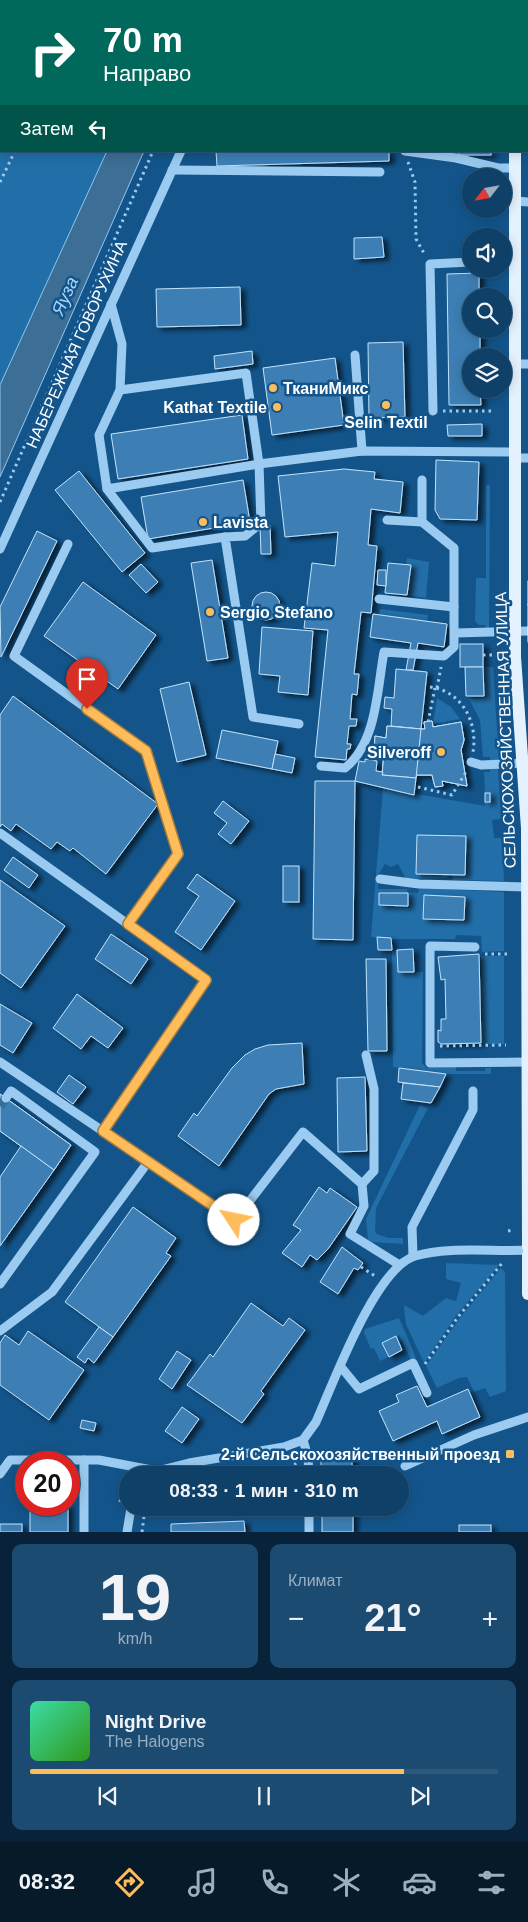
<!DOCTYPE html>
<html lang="ru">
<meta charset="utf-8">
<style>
:root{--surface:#0e4068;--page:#1c4b71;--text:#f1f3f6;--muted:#9bafc0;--line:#2e597c;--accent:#ffbc5a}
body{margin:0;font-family:Arial,sans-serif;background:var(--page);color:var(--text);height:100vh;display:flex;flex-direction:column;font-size:19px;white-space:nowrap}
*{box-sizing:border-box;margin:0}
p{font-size:16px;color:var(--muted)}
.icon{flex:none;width:28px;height:28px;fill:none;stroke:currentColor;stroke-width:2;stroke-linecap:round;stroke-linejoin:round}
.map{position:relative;height:1532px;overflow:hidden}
.side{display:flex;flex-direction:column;gap:12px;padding:12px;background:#082339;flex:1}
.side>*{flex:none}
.top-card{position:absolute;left:0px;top:0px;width:529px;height:152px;box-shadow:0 2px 12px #0003,0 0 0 1px var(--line);background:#00695c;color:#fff;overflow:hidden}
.needle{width:32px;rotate:239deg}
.tools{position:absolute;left:462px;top:168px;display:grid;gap:10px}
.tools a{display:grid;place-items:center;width:50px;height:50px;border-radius:50%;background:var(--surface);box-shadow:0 2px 12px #0003,0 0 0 1px var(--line);font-size:25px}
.speed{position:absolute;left:15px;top:1451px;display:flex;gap:10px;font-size:25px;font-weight:700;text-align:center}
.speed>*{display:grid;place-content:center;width:65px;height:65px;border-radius:50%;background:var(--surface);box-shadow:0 2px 12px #0003,0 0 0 1px var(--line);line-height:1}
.speed .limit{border:8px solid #d22;background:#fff;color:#111}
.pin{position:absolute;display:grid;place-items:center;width:42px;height:42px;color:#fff;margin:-51px -21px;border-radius:50% 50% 50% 0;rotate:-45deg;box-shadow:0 0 5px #0007}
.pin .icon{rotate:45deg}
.me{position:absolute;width:55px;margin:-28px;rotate:304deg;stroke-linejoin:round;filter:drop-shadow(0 0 4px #0008)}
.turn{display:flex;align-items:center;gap:18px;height:105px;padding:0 20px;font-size:22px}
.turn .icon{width:65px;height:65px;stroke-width:2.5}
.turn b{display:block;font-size:35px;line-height:42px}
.then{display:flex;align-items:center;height:48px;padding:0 20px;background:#0003;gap:10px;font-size:19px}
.big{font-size:38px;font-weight:600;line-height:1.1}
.side .tile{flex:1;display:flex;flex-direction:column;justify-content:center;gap:8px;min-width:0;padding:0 18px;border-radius:10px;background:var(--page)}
.side .dial{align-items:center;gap:0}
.dial b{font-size:65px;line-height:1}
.song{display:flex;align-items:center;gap:15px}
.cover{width:60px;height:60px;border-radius:8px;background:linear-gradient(135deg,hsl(160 70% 55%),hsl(110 70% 35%))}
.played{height:5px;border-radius:2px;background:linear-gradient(90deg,var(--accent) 80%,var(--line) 80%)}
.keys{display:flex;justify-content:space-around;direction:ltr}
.heat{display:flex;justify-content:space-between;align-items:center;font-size:28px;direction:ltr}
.side .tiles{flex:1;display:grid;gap:12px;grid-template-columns:1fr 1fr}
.tile:last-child{grid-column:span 2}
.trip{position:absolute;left:119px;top:1466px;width:290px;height:50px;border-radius:25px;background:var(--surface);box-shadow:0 2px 12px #0003,0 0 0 1px var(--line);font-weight:600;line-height:50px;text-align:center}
.tabs{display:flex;height:80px;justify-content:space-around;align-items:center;background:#061a2a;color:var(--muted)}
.tabs .icon{width:35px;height:35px}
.tabs .selected{color:var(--accent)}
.tabs b{font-size:22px;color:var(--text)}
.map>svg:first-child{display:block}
</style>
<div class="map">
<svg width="528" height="1532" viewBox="0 0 528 1532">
<defs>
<filter id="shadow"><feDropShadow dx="5" dy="3" stdDeviation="2.5" flood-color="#0009"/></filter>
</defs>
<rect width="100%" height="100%" fill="#13558b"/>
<!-- green -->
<g fill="#226ea8" fill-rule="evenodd">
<rect x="298" y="0" width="230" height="1"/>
<path d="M0 73 1 151H107L0 385Z"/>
<path d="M486 485H490L489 628 486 629 485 625H479L475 621 476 578H486Z"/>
<path d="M407 558 429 562 426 598 407 595 411 566 406 565Z"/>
<path d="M380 609 428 615 427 621 379 615Z"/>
<path d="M483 667H493L499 760H490V757H483L480 720 469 699 483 698 484 695Z"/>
<path d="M437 698 451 707 460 719 433 724Z"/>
<path d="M490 768H498L501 819 492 820 494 838H502L504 881 453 880 452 874H465V836L417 835 416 874H447V878L406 879 398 864 391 867 385 864 378 875V889H407V892L418 893 419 888 504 892V951L482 952 481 936 456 935 455 939H391L371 937 383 788 485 806V802L490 801V793H485L484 772H490ZM379 893 408 894 407 906 379 905ZM424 896 465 897 464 920 423 919Z"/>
<path d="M392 950H397L398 972H423L422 1063 427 1068 456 1067V1071H485V1068H491V1074H446L393 1067Z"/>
<path d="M481 956H504V1044H482Z"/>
<path d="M420 1105 428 1108 376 1208 375 1231 377 1234 389 1238H403V1244L372 1242 368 1240 366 1219Z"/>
<path d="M446 1263 499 1265 455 1317 424 1363 406 1324 404 1306V1305L423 1316 446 1298 456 1301 461 1283 446 1279Z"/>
<path d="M501 1268 505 1272 506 1391 490 1397 485 1388 474 1392 467 1377 459 1378 437 1388 426 1366 460 1318Z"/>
<path d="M399 1318 416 1358 411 1360 399 1335 382 1343 388 1357 380 1361 374 1348 371 1349 364 1333 365 1329Z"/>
</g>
<!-- water -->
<path fill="#3d6e95" stroke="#8cc8f4" d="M107 151H144L0 477V385Z"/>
<!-- building -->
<g fill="#3c7fb4" stroke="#c1e3fc" filter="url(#shadow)">
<path d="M216 151H389V161L217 166Z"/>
<rect x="459" y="151" width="32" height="4"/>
<path d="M382 237 384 257 354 259V238Z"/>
<path d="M479 273V296H471V329H480V356H471V389H480L481 405H449L447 274Z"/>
<path d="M240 287 241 325 157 327 156 289Z"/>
<path d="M403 342 405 417 369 418 368 343Z"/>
<path d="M252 351 253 364 215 369 214 356Z"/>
<path d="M335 358 344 425 272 435 263 368Z"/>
<path d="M242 415 248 459 118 479 111 434Z"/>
<path d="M482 424V436H448L447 425Z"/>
<path d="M436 460 479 462 477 520 440 519 435 510Z"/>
<path d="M344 469 375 472 374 479 403 482 400 513 371 509 368 545 377 546 371 613 361 612 354 674H359L357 695 352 694 350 719H357L356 726H349L347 744H351L350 749H347L346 760 315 757 328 630 304 628 312 563 335 566 338 532 285 537 278 476Z"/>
<path d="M79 471 145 553 122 572 55 490Z"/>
<path d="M243 480 250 522 148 539 141 497Z"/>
<path d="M270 525 271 554H261L260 526Z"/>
<path d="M37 531 57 541 1 657 0 607Z"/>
<path d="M212 560 228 658 207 661 191 563Z"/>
<path d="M388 563 411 565 407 595 385 593Z"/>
<path d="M141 564 158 582 146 593 129 575Z"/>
<path d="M378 570H386V586L377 585Z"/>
<path d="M83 582 156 635 118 689 44 636Z"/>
<circle cx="266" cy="606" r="14"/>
<path d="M373 614 447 624 444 647 418 643 413 670H406L411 643 370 637Z"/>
<path d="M262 627 313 631 308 695 278 692 280 676 259 674Z"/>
<rect x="460" y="644" width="23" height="23"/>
<path d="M465 667H483L484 696H466Z"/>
<path d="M396 669 427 672 421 729 391 726 392 709 384 708 385 697 394 698Z"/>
<path d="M189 682 206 755 177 762 160 689Z"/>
<path d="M13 696 158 804 106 874 73 848 70 851 57 842 51 849 16 824 11 831 2 824 0 827V715Z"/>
<path d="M432 721 433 727 461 722 464 740 461 750 467 786 442 781 443 786 435 787 432 775H417L421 729H425L424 722Z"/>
<path d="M432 721 433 727 461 722 464 740 461 750 467 786 442 781 443 786 435 787 432 775H417L416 778 382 775 384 753 374 752 375 736 386 738 387 726 421 729H425L424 722Z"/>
<path d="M387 726 421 729 416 778 382 775 384 753 374 752 375 736 386 738Z"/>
<path d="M222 730 278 741 272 769 216 758Z"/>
<path d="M275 754 295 758 292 773 272 769Z"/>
<path d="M365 759 377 761 376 771 383 772 382 775 416 778 414 795 355 781 359 761 365 762Z"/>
<path d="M315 781H355L353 940 313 939Z"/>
<rect x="485" y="793" width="5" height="9"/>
<path d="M223 801 249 821 231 844 218 834 227 823 214 813Z"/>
<path d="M417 835 466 836 465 875 416 874Z"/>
<path d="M13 857 38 875 29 888 4 870Z"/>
<rect x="283" y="866" width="16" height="36"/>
<path d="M197 874 235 901 201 950 175 932 199 896 187 888Z"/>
<path d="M0 880 65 926 21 988 0 973Z"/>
<path d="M379 893H408V906L379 905Z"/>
<path d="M424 895 465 897 464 920 423 919Z"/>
<path d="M111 934 148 959 131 984 95 959Z"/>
<path d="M377 937 391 938 392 950H378Z"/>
<path d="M413 949 414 972H398L397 950Z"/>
<path d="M479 954 481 1043 441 1044 438 1042V1030L441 1031V1019H446L445 979 441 980 438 957Z"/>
<path d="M366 959H386L387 1051H368Z"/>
<path d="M77 994 123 1028 108 1048 91 1036 81 1049 53 1028Z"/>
<path d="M0 1004 32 1023 13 1053 0 1045Z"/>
<path d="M302 1043 304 1084 276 1089 269 1094 219 1166 178 1136 194 1113 197 1116 232 1068 245 1055 255 1049 268 1045Z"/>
<path d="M399 1068 446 1074 440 1087 398 1082Z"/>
<path d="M69 1075 86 1087 73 1104 57 1092Z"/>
<path d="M365 1077 367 1151 338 1152 337 1078Z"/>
<path d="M403 1083 440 1087 431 1103 401 1099Z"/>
<path d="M0 1094 71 1145 54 1170 0 1131Z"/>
<path d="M0 1094 71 1145 54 1170 0 1131Z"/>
<path d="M21 1146 54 1170 0 1246V1177Z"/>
<path d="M319 1187 327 1193 330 1188 357 1207 328 1249 317 1260 310 1255 302 1267 282 1253 301 1230 293 1225Z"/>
<path d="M133 1207 176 1238 166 1253 171 1256 113 1337 65 1302Z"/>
<path d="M342 1247 363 1263 358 1270 354 1268 338 1294 320 1282Z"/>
<path d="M251 1303 283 1326 289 1318 305 1330 261 1391 264 1394 242 1423 187 1385 210 1354 213 1357Z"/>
<path d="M99 1327 113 1337 94 1363 88 1358 85 1363 77 1357Z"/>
<path d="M28 1331 84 1370 49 1420 0 1385V1343L5 1335 19 1345Z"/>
<path d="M396 1336 402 1350 389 1357 382 1343Z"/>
<path d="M177 1351 191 1360 172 1389 159 1379Z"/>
<path d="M417 1386 427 1407 468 1389 480 1417 442 1434 437 1421 393 1441 379 1411 399 1402 396 1395Z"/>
<path d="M182 1407 199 1419 182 1443 165 1431Z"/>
<path d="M82 1420 96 1423 94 1431 80 1428Z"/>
<rect x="321" y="1456" width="31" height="19"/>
<rect x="30" y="1505" width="38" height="27"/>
<rect x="322" y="1508" width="31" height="24"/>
<path d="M244 1521 245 1532H171V1524Z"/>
<rect x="0" y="1524" width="22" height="8"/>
<rect x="459" y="1525" width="32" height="7"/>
</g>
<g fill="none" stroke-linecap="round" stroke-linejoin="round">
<!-- minor-tunnel -->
<path stroke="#366e9c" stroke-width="9" stroke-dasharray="9 4.5" stroke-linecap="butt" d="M0 1106 6 1098"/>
<!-- path -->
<g stroke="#9bcbf0" stroke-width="3" stroke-dasharray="2.5 4" stroke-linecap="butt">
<path d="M157 1V0"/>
<path d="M0 144H1"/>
<path d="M0 152 1 151"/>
<path d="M408 162 415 182 416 239 425 255"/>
<path d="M0 182 15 151"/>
<path d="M443 411H495"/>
<path d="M0 502 153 151"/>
<path d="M483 655H494"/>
<path d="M430 687C462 691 478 722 473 752"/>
<path d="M437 688 441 667"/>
<path d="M428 722 435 688"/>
<path d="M418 787 452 795 466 772"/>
<path d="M485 954H507"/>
<path d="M440 1046 506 1045"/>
<path d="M508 1231 513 1230"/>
<path d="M361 1267 375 1276"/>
<path d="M425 1364 458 1317 503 1262"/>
<path d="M250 1475 289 1467 297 1463"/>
<path d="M120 1502 125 1477"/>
<path d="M142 1532 145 1508"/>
</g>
<!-- minor -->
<g stroke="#9bcbf0" stroke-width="9">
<path d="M137 1 138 0"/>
<path d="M0 19H1"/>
<path d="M405 151 456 158 498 168H515"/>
<path d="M172 170 380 172"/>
<path d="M516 201 528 202"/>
<path d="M504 260 516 259"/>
<path d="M111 304 122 344 120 390 99 435 107 489 259 464 261 523 245 536 225 537 253 717 299 724"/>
<path d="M355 355 362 451"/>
<path d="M516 364H528"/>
<path d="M120 390 246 373 259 464 362 451 516 452"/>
<path d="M433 411 430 264 471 262"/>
<path d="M516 458H528"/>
<path d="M107 489 152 548 225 537"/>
<path d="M422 522V480"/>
<path d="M68 544 14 656 146 751 178 854 128 924"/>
<path d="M0 549 181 151"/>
<path d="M379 599 454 607"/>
<path d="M455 633 528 631"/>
<path d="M471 762 481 765 524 763"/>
<path d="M321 766 345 768C377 743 377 689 384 652L444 656 454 647V548L422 522 387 520"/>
<path d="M0 833 206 980 103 1131"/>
<path d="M380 879 419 884 527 887"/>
<path d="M475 947 430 946V1063L527 1062"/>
<path d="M0 1062 235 1220 303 1132 362 1184 364 1206 350 1234 398 1264"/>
<path d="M362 1184 374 1171V1089L366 1055"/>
<path d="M413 1256 412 1227 473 1110V1091"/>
<path d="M0 1284 95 1152 11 1091 6 1098"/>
<path d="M0 1331 52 1292 148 1162"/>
<path d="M341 1367 359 1389 413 1363 427 1393"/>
<path d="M303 1440 308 1457 309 1475"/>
<path d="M405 1466 474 1435 528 1417"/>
<path d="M0 1474 10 1460H99L157 1471"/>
<path d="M152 1475 157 1471 189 1463 284 1447 303 1440 316 1422C333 1384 375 1268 415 1256 448 1246 493 1252 528 1250"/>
<path d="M309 1508V1532"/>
<path d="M84 1532V1460"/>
<path d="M127 1532 131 1508"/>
</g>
<!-- major -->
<g stroke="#e4f2ff" stroke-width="12">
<path d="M260 0V1"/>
<path d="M515 151V657L527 828 528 1247"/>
<path d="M528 1255V1294"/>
</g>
<!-- tram -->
<g stroke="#fff" stroke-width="1">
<path d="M0 46H1"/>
<path d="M528 581V605"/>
<path d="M528 604V642"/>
</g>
</g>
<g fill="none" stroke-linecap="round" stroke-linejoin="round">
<!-- route casing -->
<g stroke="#a67a3a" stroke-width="12">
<path id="route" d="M87 709 146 751 178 854 128 924 206 980 103 1131 234 1220"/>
</g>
<!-- route -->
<use href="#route" stroke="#ffbc5a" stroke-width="9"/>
</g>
<!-- markers -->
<g fill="#ffbc5a" stroke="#13558b" stroke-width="2">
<circle cx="273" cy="388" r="5"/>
<circle cx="386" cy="405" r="5"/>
<circle cx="277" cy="407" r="5"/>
<circle cx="203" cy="522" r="5"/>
<circle cx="210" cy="612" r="5"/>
<circle cx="441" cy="752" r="5"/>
<rect x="505" y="1449" width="10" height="10" rx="2.5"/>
</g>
<g text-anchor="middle" stroke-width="5" stroke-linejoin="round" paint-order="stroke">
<!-- street labels -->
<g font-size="16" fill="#fff" stroke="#13558b">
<text transform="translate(76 344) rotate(-66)" y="6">НАБЕРЕЖНАЯ ГОВОРУХИНА</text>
<text transform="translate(505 730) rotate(-92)" y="6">СЕЛЬСКОХОЗЯЙСТВЕННАЯ УЛИЦА</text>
</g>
<!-- poi labels -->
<g font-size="16" font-weight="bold" fill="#fff" stroke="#13558b" text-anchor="start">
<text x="283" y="394">ТканиМикс</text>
<text x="267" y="413" text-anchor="end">Kathat Textile</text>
<text x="386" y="428" text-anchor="middle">Selin Textil</text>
<text x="213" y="528">Lavista</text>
<text x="220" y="618">Sergio Stefano</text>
<text x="431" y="758" text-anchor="end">Silveroff</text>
<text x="500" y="1460" text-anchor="end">2-й Сельскохозяйственный проезд</text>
</g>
<!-- water labels -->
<g font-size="18" font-style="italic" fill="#a6d5f8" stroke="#13558b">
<text transform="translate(65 296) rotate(-66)" y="6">Яуза</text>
</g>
</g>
</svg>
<div class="tools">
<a><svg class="needle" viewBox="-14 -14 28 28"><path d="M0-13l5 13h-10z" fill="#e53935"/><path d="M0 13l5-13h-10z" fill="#9bafc0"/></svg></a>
<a><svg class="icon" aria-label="sound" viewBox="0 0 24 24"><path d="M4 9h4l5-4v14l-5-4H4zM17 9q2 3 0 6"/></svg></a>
<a><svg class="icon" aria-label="search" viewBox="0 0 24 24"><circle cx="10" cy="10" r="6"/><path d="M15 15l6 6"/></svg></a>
<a><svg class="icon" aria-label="layers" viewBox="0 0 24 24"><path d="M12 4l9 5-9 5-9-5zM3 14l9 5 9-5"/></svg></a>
</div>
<div class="speed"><div class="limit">20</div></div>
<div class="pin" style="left:87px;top:709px;background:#d93025"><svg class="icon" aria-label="arrive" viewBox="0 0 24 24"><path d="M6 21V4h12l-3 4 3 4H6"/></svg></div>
<svg class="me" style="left:234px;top:1220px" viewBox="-20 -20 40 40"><circle r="19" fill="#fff"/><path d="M0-13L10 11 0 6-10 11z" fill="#ffbc5a"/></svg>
<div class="trip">08:33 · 1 мин · 310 m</div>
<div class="top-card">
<div class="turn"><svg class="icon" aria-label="right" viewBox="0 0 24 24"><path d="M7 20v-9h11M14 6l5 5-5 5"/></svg><div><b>70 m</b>Направо</div></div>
<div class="then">Затем<svg class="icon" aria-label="left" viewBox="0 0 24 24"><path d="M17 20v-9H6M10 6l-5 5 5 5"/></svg></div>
</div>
</div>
<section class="side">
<div class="tiles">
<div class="tile dial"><b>19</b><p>km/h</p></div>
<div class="tile"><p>Климат</p>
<div class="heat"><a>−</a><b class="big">21°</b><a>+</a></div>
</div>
<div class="tile">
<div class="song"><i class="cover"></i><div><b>Night Drive</b><p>The Halogens</p></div></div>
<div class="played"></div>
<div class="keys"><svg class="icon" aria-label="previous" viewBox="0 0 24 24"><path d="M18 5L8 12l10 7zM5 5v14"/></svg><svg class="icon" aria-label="pause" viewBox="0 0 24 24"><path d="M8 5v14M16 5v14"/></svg><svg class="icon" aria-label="next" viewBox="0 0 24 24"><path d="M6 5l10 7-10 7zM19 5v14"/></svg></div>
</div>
</div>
</section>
<nav class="tabs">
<b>08:32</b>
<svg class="icon selected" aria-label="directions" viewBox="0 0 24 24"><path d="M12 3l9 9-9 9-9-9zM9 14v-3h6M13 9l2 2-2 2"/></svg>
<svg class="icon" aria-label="music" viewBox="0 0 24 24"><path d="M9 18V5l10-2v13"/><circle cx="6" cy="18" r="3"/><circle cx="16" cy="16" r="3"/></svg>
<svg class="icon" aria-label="phone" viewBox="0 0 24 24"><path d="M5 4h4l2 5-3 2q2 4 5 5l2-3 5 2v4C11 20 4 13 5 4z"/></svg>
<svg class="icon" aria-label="climate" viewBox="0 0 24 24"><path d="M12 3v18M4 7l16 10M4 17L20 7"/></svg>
<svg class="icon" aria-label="car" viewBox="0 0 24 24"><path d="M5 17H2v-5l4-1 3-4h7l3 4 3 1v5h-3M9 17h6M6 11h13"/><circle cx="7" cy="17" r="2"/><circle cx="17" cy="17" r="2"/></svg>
<svg class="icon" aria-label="filters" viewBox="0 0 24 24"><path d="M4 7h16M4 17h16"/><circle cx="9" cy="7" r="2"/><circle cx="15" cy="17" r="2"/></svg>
</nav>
